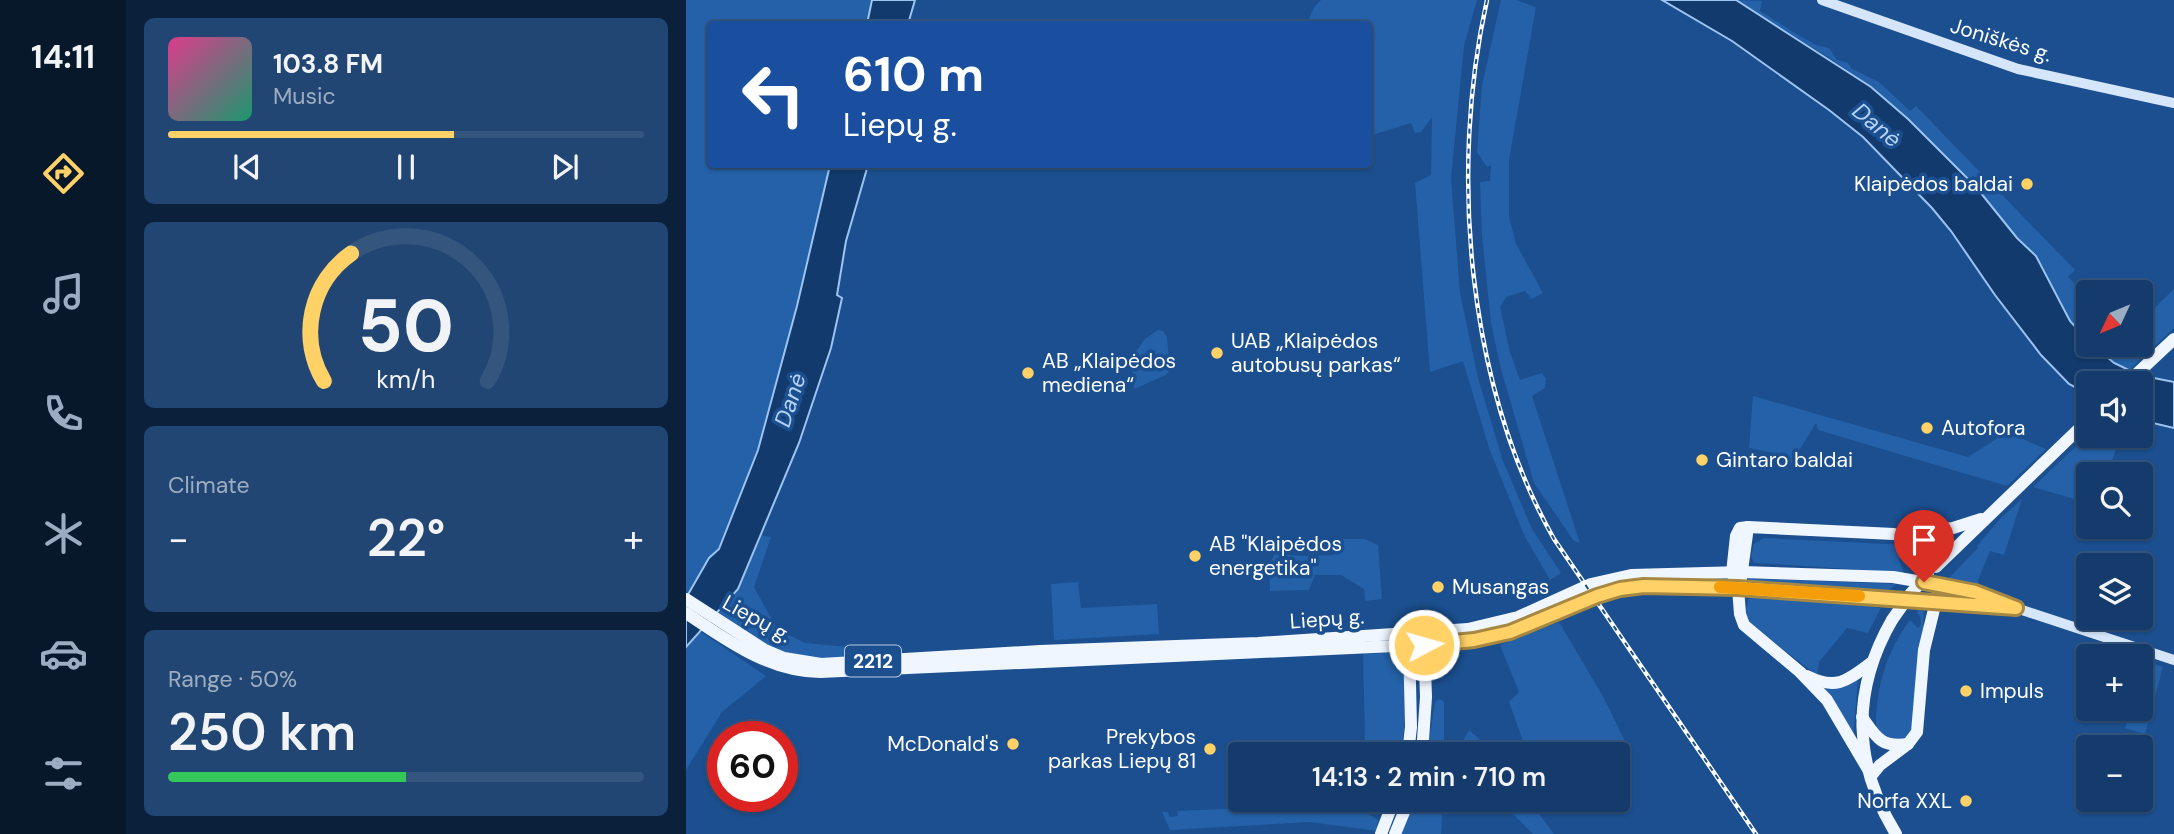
<!DOCTYPE html>
<meta charset="utf-8">
<style>
:root{--surface:#143b6b;--page:#214673;--text:#f1f3f6;--muted:#9dadc1;--line:#33557e;--accent:#ffd166}
body{margin:0;font-family:"DM Sans",sans-serif;background:var(--page);color:var(--text);height:100vh;display:flex;flex-direction:column;font-size:26px;white-space:nowrap}
*{box-sizing:border-box;margin:0}
p{font-size:23px;color:var(--muted)}
.icon{flex:none;width:38px;height:38px;fill:none;stroke:currentColor;stroke-width:2;stroke-linecap:round;stroke-linejoin:round}
.map{position:relative;flex:1;overflow:hidden}
.side{display:flex;flex-direction:column;gap:18px;padding:18px;background:#0b203b;width:560px}
.side>*{flex:none}
.guide{position:absolute;left:21px;top:21px;width:665px;height:147px;border-radius:7px;box-shadow:0 2px 5px #0004,0 0 0 2px var(--line);background:#1a4fa0;color:#fff;overflow:hidden}
.needle{width:46px;rotate:226deg}
.controls{position:absolute;left:1390px;top:280px;display:grid;gap:14px}
.controls a{display:grid;place-items:center;width:77px;height:77px;border-radius:7px;background:var(--surface);box-shadow:0 2px 5px #0004,0 0 0 2px var(--line);font-size:35px}
.speed{position:absolute;left:21px;top:721px;display:flex;gap:14px;font-size:35px;font-weight:700;text-align:center}
.speed>*{display:grid;place-content:center;width:91px;height:91px;border-radius:50%;background:var(--surface);box-shadow:0 2px 5px #0004,0 0 0 2px var(--line);line-height:1}
.speed .limit{border:10px solid #d22;background:#fff;color:#111}
.pin{position:absolute;display:grid;place-items:center;width:60px;height:60px;color:#fff;margin:-72px -30px;border-radius:50% 50% 50% 0;rotate:-45deg;box-shadow:0 0 7px #0007}
.pin .icon{rotate:45deg}
.me{position:absolute;width:77px;margin:-38px;rotate:84deg;stroke-linejoin:round;filter:drop-shadow(0 0 5px #0008)}
.turn{display:flex;align-items:center;gap:24px;height:147px;padding:0 21px;font-size:32px}
.turn .icon{width:91px;height:91px;stroke-width:2.5}
.turn b{display:block;font-size:49px;line-height:60px}
.big{font-size:52px;font-weight:600;line-height:1.1}
.side .tile{flex:1;display:flex;flex-direction:column;justify-content:center;gap:10px;min-width:0;padding:0 24px;border-radius:10px;background:var(--page)}
.side .dial{align-items:center;gap:0}
.dial svg{height:182px;overflow:visible;fill:none;stroke:var(--line);stroke-width:7;stroke-linecap:round;text-anchor:middle}
.dial text{fill:var(--text);stroke:none}
.song{display:flex;align-items:center;gap:21px}
.cover{width:84px;height:84px;border-radius:10px;background:linear-gradient(135deg,hsl(330 70% 55%),hsl(160 70% 35%))}
.played{height:7px;border-radius:4px;background:linear-gradient(90deg,var(--accent) 60%,var(--line) 60%)}
.keys{display:flex;justify-content:space-around;direction:ltr}
.heat{display:flex;justify-content:space-between;align-items:center;font-size:38px;direction:ltr}
.charge{height:10px;border-radius:5px;background:linear-gradient(90deg,#34c759 50%,var(--line) 0)}
.trip{position:absolute;left:542px;top:742px;width:402px;height:70px;border-radius:7px;background:var(--surface);box-shadow:0 2px 5px #0004,0 0 0 2px var(--line);font-weight:600;line-height:70px;text-align:center}
main{display:flex;flex:1;min-height:0}
.menu{display:flex;flex-direction:column;width:126px;justify-content:space-around;align-items:center;background:#08182b;color:var(--muted)}
.menu .icon{width:49px;height:49px}
.menu .active{color:var(--accent)}
.menu b{font-size:32px;color:var(--text)}
.map>svg:first-child{display:block}
</style>
<main>
<nav class="menu">
<b>14:11</b>
<svg class="icon active" aria-label="directions" viewBox="0 0 24 24"><path d="M12 3l9 9-9 9-9-9zM9 14v-3h6M13 9l2 2-2 2"/></svg>
<svg class="icon" aria-label="music" viewBox="0 0 24 24"><path d="M9 18V5l10-2v13"/><circle cx="6" cy="18" r="3"/><circle cx="16" cy="16" r="3"/></svg>
<svg class="icon" aria-label="phone" viewBox="0 0 24 24"><path d="M5 4h4l2 5-3 2q2 4 5 5l2-3 5 2v4C11 20 4 13 5 4z"/></svg>
<svg class="icon" aria-label="climate" viewBox="0 0 24 24"><path d="M12 3v18M4 7l16 10M4 17L20 7"/></svg>
<svg class="icon" aria-label="car" viewBox="0 0 24 24"><path d="M5 17H2v-5l4-1 3-4h7l3 4 3 1v5h-3M9 17h6M6 11h13"/><circle cx="7" cy="17" r="2"/><circle cx="17" cy="17" r="2"/></svg>
<svg class="icon" aria-label="filters" viewBox="0 0 24 24"><path d="M4 7h16M4 17h16"/><circle cx="9" cy="7" r="2"/><circle cx="15" cy="17" r="2"/></svg>
</nav>
<section class="side">
<div class="tile">
<div class="song"><i class="cover"></i><div><b>103.8 FM</b><p>Music</p></div></div>
<div class="played"></div>
<div class="keys"><svg class="icon" aria-label="previous" viewBox="0 0 24 24"><path d="M18 5L8 12l10 7zM5 5v14"/></svg><svg class="icon" aria-label="pause" viewBox="0 0 24 24"><path d="M8 5v14M16 5v14"/></svg><svg class="icon" aria-label="next" viewBox="0 0 24 24"><path d="M6 5l10 7-10 7zM19 5v14"/></svg></div>
</div>
<div class="tile dial"><svg viewBox="0 0 100 80">
<path d="M14 69A42 42 0 1 1 86 69"/>
<path d="M14 69A42 42 0 0 1 26 13" stroke="#ffd166"/>
<text x="50" y="56" font-size="32" font-weight="700">50</text>
<text x="50" y="72" font-size="11">km/h</text>
</svg></div>
<div class="tile"><p>Climate</p>
<div class="heat"><a>−</a><b class="big">22°</b><a>+</a></div>
</div>
<div class="tile"><p>Range · 50%</p><b class="big">250 km</b><div class="charge"></div></div>
</section>
<div class="map">
<svg width="1488" height="834" viewBox="0 0 1488 834">
<rect width="100%" height="100%" fill="#1b4f8f"/>
<!-- green -->
<g fill="#2461a8">
<path d="M0 0H186L181 24H24V164L144 165 111 306 72 450 33 550 23 558 4 594 0 591Z"/>
<path d="M635 0H791L778 46 765 179 774 293 792 378 817 461 846 529 875 573 864 580 838 535 803 448 777 361 744 372 729 183 745 175 746 117 735 132 729 133 725 123 683 136 682 24H620L629 6Z"/>
<path d="M815 0H830L850 7 823 160V217L830 244 857 293 846 299 839 291 820 297 814 307 824 352 834 380 856 373 860 379 859 388 846 396 894 543 888 541 848 483 815 369 805 323 796 236 794 182 804 181 805 165 801 167 791 152 796 86Z"/>
<path d="M1050 0 1076 1 1074 11 1109 33 1130 45 1143 48 1151 60 1162 63 1166 69 1193 82 1224 111 1230 106 1389 270 1382 277 1402 297V341L1384 321 1350 256 1331 238 1290 187 1222 119 1185 87 1150 62Z"/>
<path d="M1488 289V328L1443 370 1428 363 1407 345H1454V322Z"/>
<path d="M472 330 477 331 481 337 484 370 480 375 448 389 445 358 459 339Z"/>
<path d="M1067 396 1282 457 1321 432 1360 449 1321 486 1132 430 1130 423 1103 467 1091 454 1063 448Z"/>
<path d="M1402 435 1434 436 1422 474H1402V503L1347 487Z"/>
<path d="M1336 499 1318 555 1304 551 1292 580 1294 587 1262 579 1292 548 1291 546 1314 519Z"/>
<path d="M75 535 85 537 68 587 91 629 119 643 207 651C178 662 121 662 92 651 73 643 49 624 31 612L52 589Z"/>
<path d="M1078 538 1243 546 1244 554 1241 556 1238 550 1212 558 1218 573C1168 570 1118 565 1068 563L1065 556 1068 544Z"/>
<path d="M651 539H679L692 545 696 599 679 601 678 589 655 575H629L623 590 584 591 583 568 588 554 619 556 648 555 647 541Z"/>
<path d="M1064 578 1210 584 1200 593 1066 583 1062 580Z"/>
<path d="M392 582 395 608 471 604 473 634 368 640 365 584Z"/>
<path d="M1086 595 1098 598 1195 608 1182 633 1161 628 1133 662 1131 675 1063 624 1059 608 1061 607 1063 598Z"/>
<path d="M1233 609 1238 612 1237 624H1239L1227 726 1224 735 1215 741C1203 739 1195 738 1190 725 1190 688 1201 650 1224 620L1232 628 1235 624 1234 617 1231 612Z"/>
<path d="M873 622 918 698 944 752 933 756 838 754 841 752 823 702 833 692 814 645Z"/>
<path d="M15 632 80 676 36 712 0 770V647Z"/>
<path d="M709 652 718 659 720 668 718 684V731L714 754H676V742L679 741 677 654Z"/>
<path d="M1463 662 1477 667 1459 734 1439 728 1445 709H1454V684Z"/>
<path d="M1172 679 1167 739 1136 687Z"/>
<path d="M754 699 758 702V754H741L749 702Z"/>
<path d="M783 730 811 754H770Z"/>
<path d="M580 800H671L675 809 692 820 691 831 623 822 484 830 476 812H482L484 817 492 816 491 811 580 807Z"/>
<path d="M728 800H757L755 834H715Z"/>
<path d="M813 800H843L868 834H847Z"/>
</g>
<!-- water -->
<g fill="#123a6d" stroke="#9cc4f0" stroke-width="2">
<path d="M186 0H229L222 24H181Z"/>
<path d="M976 0H1050L1185 87 1222 119 1290 187 1331 238 1350 256 1384 321 1402 341V345H1407L1428 363 1453 375 1488 382V428L1454 420V383H1402V394L1383 384 1355 355 1309 295 1265 231 1246 208 1177 137 1143 110 1046 41Z"/>
<path d="M144 165H182L160 241 151 295 156 298 145 348 113 443 52 589 0 647V598L23 558 33 549 72 450 111 306Z"/>
</g>
<g fill="none" stroke-linecap="round" stroke-linejoin="round">
<!-- secondary -->
<g stroke="#d6e6fa" stroke-width="10">
<path d="M1136 0 1332 69 1488 103"/>
<path d="M1254 585 1289 591 1330 608 1488 660"/>
<path d="M1250 602 1324 608"/>
</g>
<!-- primary -->
<g stroke="#f0f6ff" stroke-width="12">
<path d="M1441 383 1488 339"/>
<path d="M1224 533 1267 528 1295 519"/>
<path d="M1250 567 1402 420"/>
<path d="M1055 578 1062 527"/>
<path d="M0 599 79 650 98 658 135 664 354 651 572 643 782 629 832 617 905 584 945 575 1057 572 1207 577 1254 585 1238 650 1231 732 1222 744 1194 765 1185 776"/>
<path d="M0 613C42 641 82 671 134 672L753 644 788 640 824 632 911 596 946 587 1052 588 1250 602"/>
<path d="M1206 620C1165 691 1167 764 1210 834"/>
<path d="M1121 676C1151 691 1162 680 1186 662"/>
<path d="M1176 717C1190 737 1195 748 1222 744"/>
<path d="M722 754 725 727 723 639"/>
<path d="M736 754 740 697 738 640"/>
<path d="M1183 771 1141 700 1114 672 1058 625 1054 614 1052 588 1046 573 1050 536 1054 528 1062 527 1208 534 1239 541 1249 547 1251 566"/>
<path d="M695 834 708 800"/>
<path d="M709 834 723 800"/>
</g>
<!-- rail casing -->
<g stroke="#fff" stroke-width="4.5">
<path id="rail" d="M801 0C763 171 781 385 868 539L1070 834"/>
</g>
<!-- rail -->
<use href="#rail" stroke="#1b4f8f" stroke-width="2" stroke-dasharray="5" stroke-linecap="butt"/>
<!-- primary-bridge -->
<path stroke="#f0f6ff" stroke-width="12" d="M1206 620 1225 593 1242 575"/>
</g>
<g fill="none" stroke-linecap="round" stroke-linejoin="round">
<!-- route casing -->
<g stroke="#a68842" stroke-width="18">
<path id="route" d="M738 645 788 640 824 632 911 596 934 589 958 586 1052 588 1330 608 1289 592 1238 582"/>
</g>
<!-- route -->
<use href="#route" stroke="#ffd166" stroke-width="12"/>
<!-- slow -->
<path stroke="#f59e0b" stroke-width="12" d="M1034 587 1173 596"/>
</g>
<!-- markers -->
<g fill="#ffd166" stroke="#1b4f8f" stroke-width="2.5">
<circle cx="1341" cy="184" r="7"/>
<circle cx="531" cy="353" r="7"/>
<circle cx="342" cy="373" r="7"/>
<circle cx="1241" cy="428" r="7"/>
<circle cx="1016" cy="460" r="7"/>
<circle cx="509" cy="556" r="7"/>
<circle cx="752" cy="587" r="7"/>
<circle cx="1280" cy="691" r="7"/>
<circle cx="327" cy="744" r="7"/>
<circle cx="524" cy="749" r="7"/>
<circle cx="1280" cy="801" r="7"/>
</g>
<g text-anchor="middle" stroke-width="7" stroke-linejoin="round" paint-order="stroke">
<!-- shield labels -->
<rect fill="#1b4f8f" stroke="#bbcadd" stroke-width="2" x="159" y="645.5" width="56" height="31" rx="5"/>
<g font-size="19" font-weight="bold" fill="#fff">
<text x="187" y="668">2212</text>
</g>
<!-- street labels -->
<g font-size="21" fill="#fff" stroke="#1b4f8f">
<text transform="translate(1315 40) rotate(17)" y="7">Joniškės g.</text>
<text transform="translate(71 619) rotate(29)" y="7">Liepų g.</text>
<text transform="translate(641 619) rotate(-4)" y="7">Liepų g.</text>
</g>
<!-- poi labels -->
<g font-size="21" fill="#fff" stroke="#1b4f8f" text-anchor="start">
<text x="1327" y="191" text-anchor="end">Klaipėdos baldai</text>
<text x="545" y="348">UAB „Klaipėdos<tspan x="545" dy="24">autobusų parkas“</tspan></text>
<text x="356" y="368">AB „Klaipėdos<tspan x="356" dy="24">mediena“</tspan></text>
<text x="1255" y="435">Autofora</text>
<text x="1030" y="467">Gintaro baldai</text>
<text x="523" y="551">AB "Klaipėdos<tspan x="523" dy="24">energetika"</tspan></text>
<text x="766" y="594">Musangas</text>
<text x="1294" y="698">Impuls</text>
<text x="510" y="744" text-anchor="end">Prekybos<tspan x="510" dy="24">parkas Liepų 81</tspan></text>
<text x="313" y="751" text-anchor="end">McDonald's</text>
<text x="1266" y="808" text-anchor="end">Norfa XXL</text>
</g>
<!-- water labels -->
<g font-size="23" font-style="italic" fill="#b5d3f5" stroke="#1b4f8f">
<text transform="translate(1191 125) rotate(40)" y="8">Danė</text>
<text transform="translate(104 400) rotate(-72)" y="8">Danė</text>
</g>
</g>
</svg>
<div class="controls">
<a><svg class="needle" viewBox="-14 -14 28 28"><path d="M0-13l5 13h-10z" fill="#e53935"/><path d="M0 13l5-13h-10z" fill="#9dadc1"/></svg></a>
<a><svg class="icon" aria-label="sound" viewBox="0 0 24 24"><path d="M4 9h4l5-4v14l-5-4H4zM17 9q2 3 0 6"/></svg></a>
<a><svg class="icon" aria-label="search" viewBox="0 0 24 24"><circle cx="10" cy="10" r="6"/><path d="M15 15l6 6"/></svg></a>
<a><svg class="icon" aria-label="layers" viewBox="0 0 24 24"><path d="M12 4l9 5-9 5-9-5zM3 14l9 5 9-5"/></svg></a>
<a>+</a>
<a>−</a>
</div>
<div class="speed"><div class="limit">60</div></div>
<div class="pin" style="left:1238px;top:582px;background:#d93025"><svg class="icon" aria-label="arrive" viewBox="0 0 24 24"><path d="M6 21V4h12l-3 4 3 4H6"/></svg></div>
<svg class="me" style="left:738px;top:645px" viewBox="-20 -20 40 40"><circle r="17" fill="#ffd166" stroke="#fff" stroke-width="3"/><path d="M0-11L8 9 0 5-8 9z" fill="#fff"/></svg>
<div class="trip">14:13 · 2 min · 710 m</div>
<div class="guide">
<div class="turn"><svg class="icon" aria-label="left" viewBox="0 0 24 24"><path d="M17 20v-9H6M10 6l-5 5 5 5"/></svg><div><b>610 m</b>Liepų g.</div></div>
</div>
</div>
</main>
